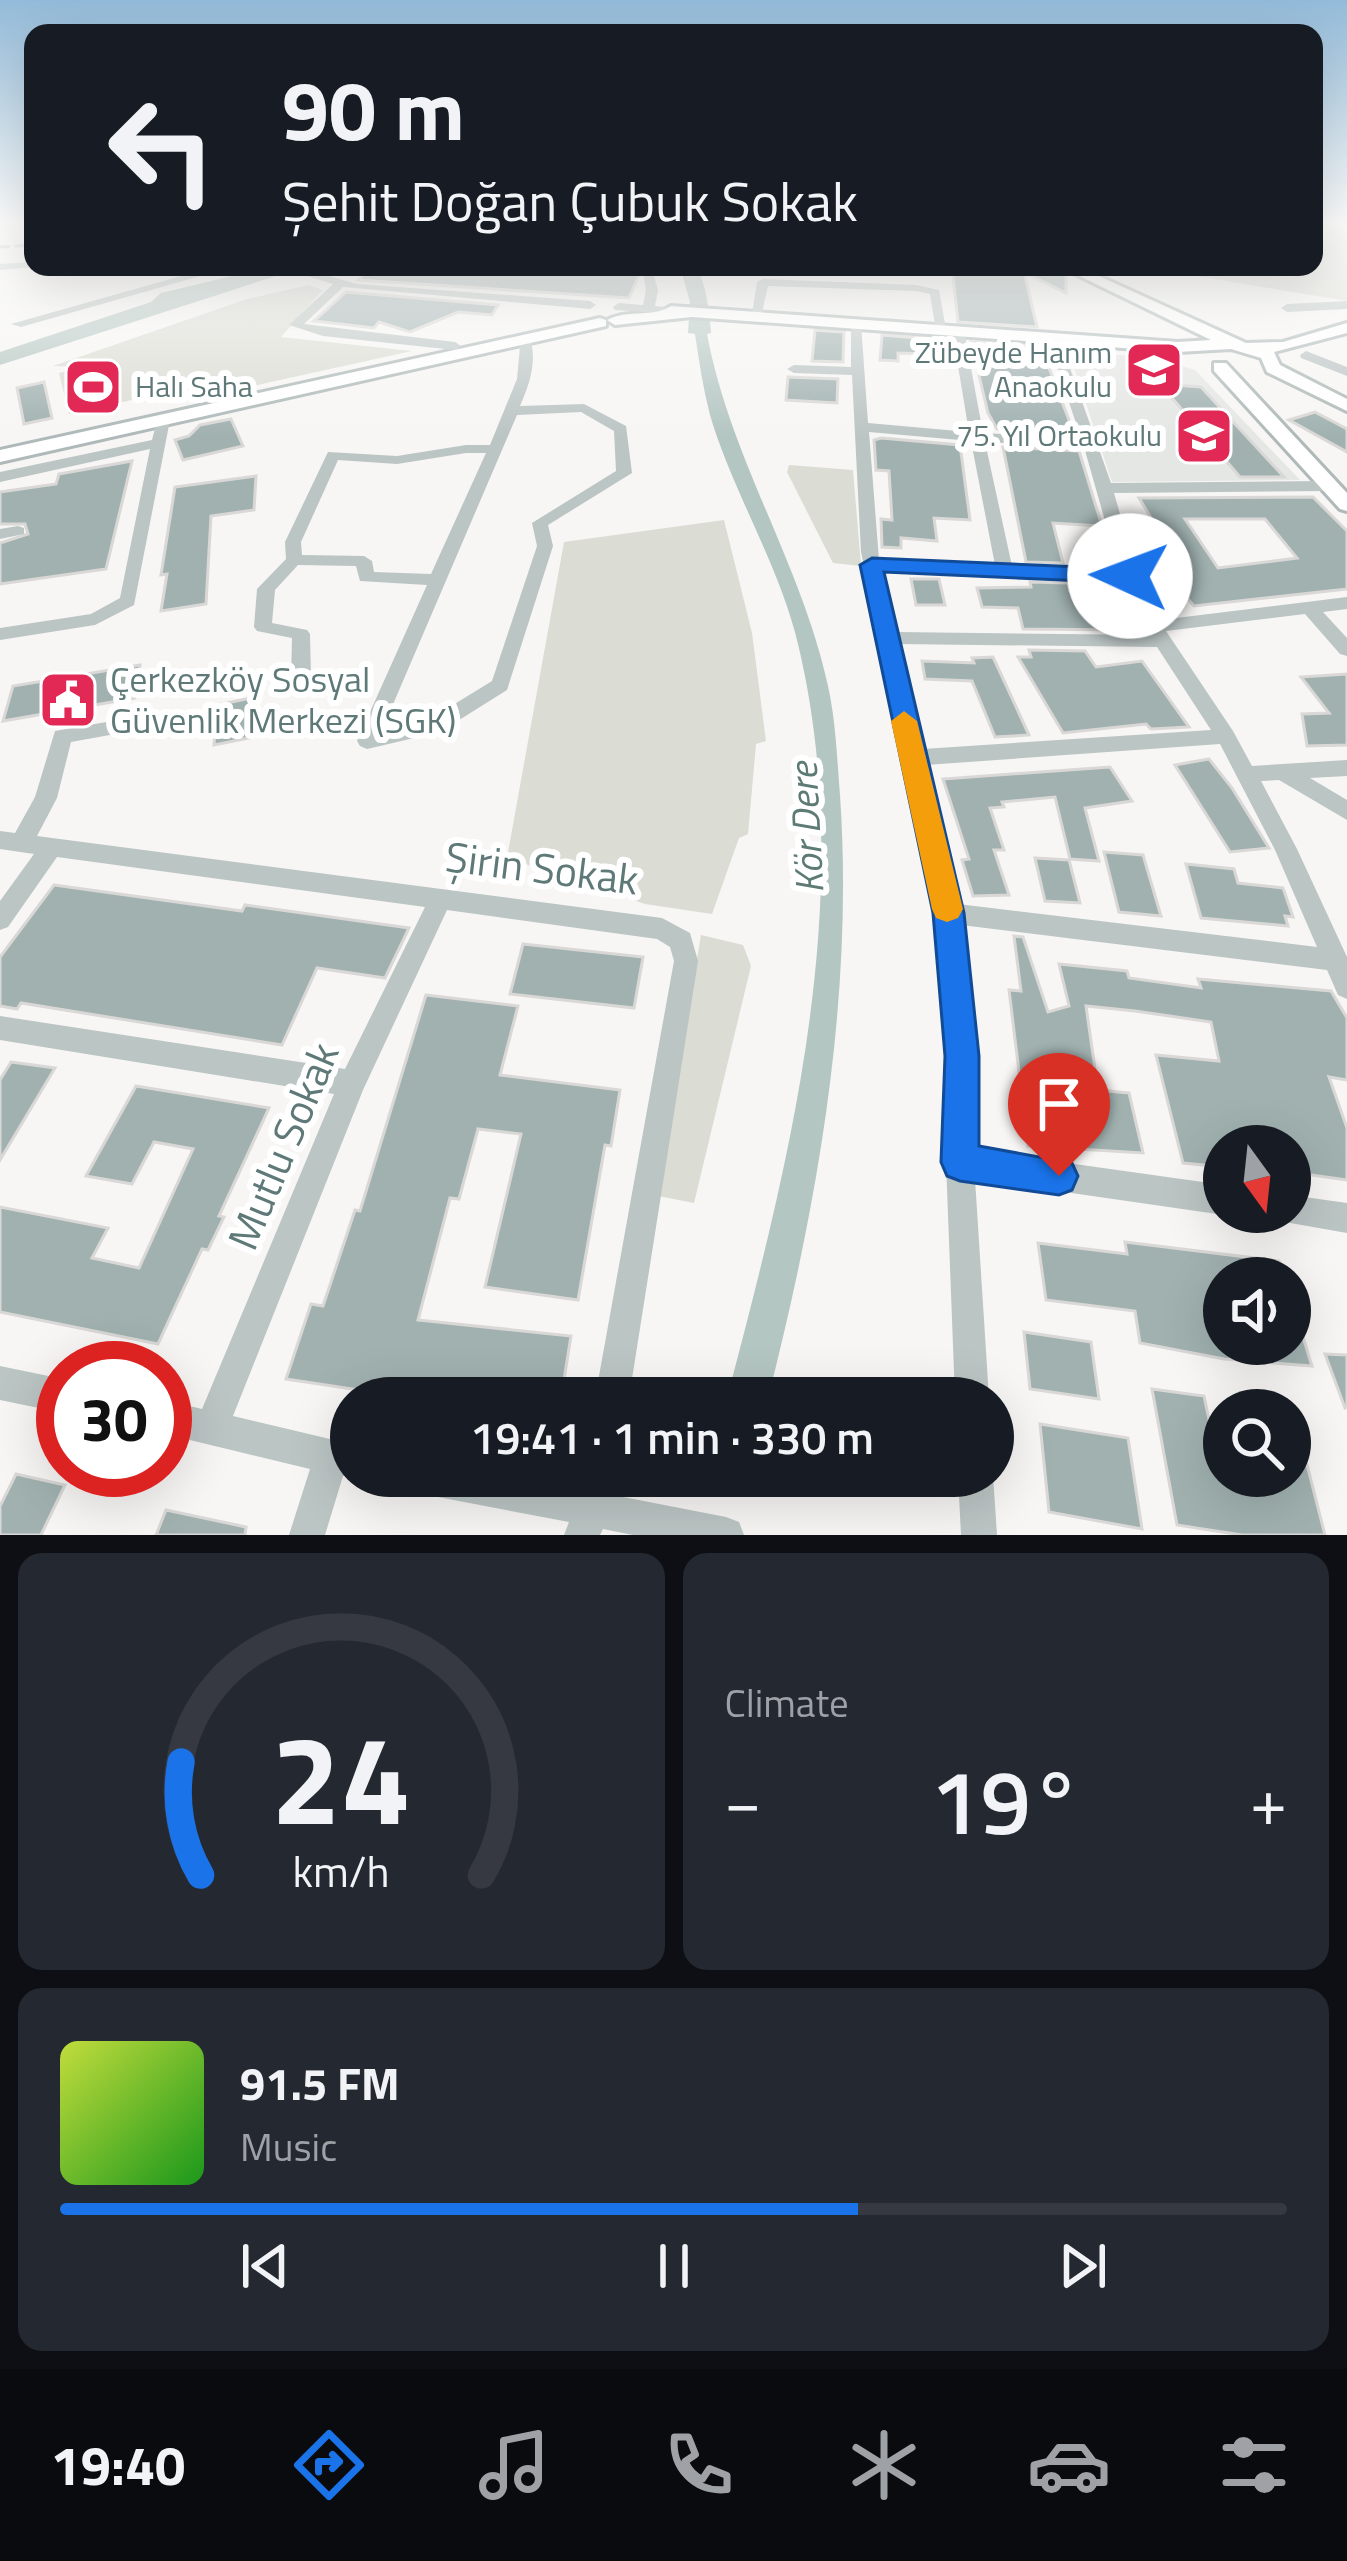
<!DOCTYPE html>
<meta charset="utf-8">
<style>
:root{--surface:#171b24;--page:#242831;--text:#f1f3f6;--muted:#9ea1a6;--line:#363941;--accent:#1a73e8}
body{margin:0;font-family:"Titillium Web",sans-serif;background:var(--page);color:var(--text);height:100vh;display:flex;flex-direction:column;font-size:45px;white-space:nowrap}
*{box-sizing:border-box;margin:0}
p{font-size:39px;color:var(--muted)}
.icon{flex:none;width:66px;height:66px;fill:none;stroke:currentColor;stroke-width:2;stroke-linecap:round;stroke-linejoin:round}
.map{position:relative;height:1535px;overflow:hidden}
.side{display:flex;flex-direction:column;gap:18px;padding:18px;background:#0d0f14;flex:1}
.side>*{flex:none}
.guide{position:absolute;left:24px;top:24px;width:1299px;height:252px;border-radius:24px;box-shadow:0 12px 48px #0002;background:#171b24;color:var(--text);overflow:hidden}
.needle{width:78px;rotate:165deg}
.buttons{position:absolute;left:1203px;top:1125px;display:grid;gap:24px}
.buttons a{display:grid;place-items:center;width:108px;height:108px;border-radius:50%;background:var(--surface);box-shadow:0 12px 48px #0002;font-size:60px}
.speed{position:absolute;left:36px;top:1341px;display:flex;gap:24px;font-size:60px;font-weight:700;text-align:center}
.speed>*{display:grid;place-content:center;width:156px;height:156px;border-radius:50%;background:var(--surface);box-shadow:0 12px 48px #0002;line-height:1}
.speed .limit{border:18px solid #d22;background:#fff;color:#111}
.pin{position:absolute;display:grid;place-items:center;width:102px;height:102px;color:#fff;margin:-123px -51px;border-radius:50% 50% 50% 0;rotate:-45deg;box-shadow:0 0 12px #0007}
.pin .icon{rotate:45deg}
.me{position:absolute;width:132px;margin:-66px;rotate:272deg;stroke-linejoin:round;filter:drop-shadow(0 0 9px #0008)}
.turn{display:flex;align-items:center;gap:42px;height:252px;padding:0 60px;font-size:54px}
.turn .icon{width:156px;height:156px;stroke-width:2.5}
.turn b{display:block;font-size:84px;line-height:102px}
.big{font-size:90px;font-weight:600;line-height:1.1}
.side .widget{flex:1;display:flex;flex-direction:column;justify-content:center;gap:18px;min-width:0;padding:0 42px;border-radius:24px;background:var(--page)}
.side .dial{align-items:center;gap:0}
.dial svg{height:312px;overflow:visible;fill:none;stroke:var(--line);stroke-width:7;stroke-linecap:round;text-anchor:middle}
.dial text{fill:var(--text);stroke:none}
.song{display:flex;align-items:center;gap:36px}
.cover{width:144px;height:144px;border-radius:18px;background:linear-gradient(135deg,hsl(70 70% 55%),hsl(120 70% 35%))}
.played{height:12px;border-radius:6px;background:linear-gradient(90deg,var(--accent) 65%,var(--line) 65%)}
.keys{display:flex;justify-content:space-around;direction:ltr}
.heat{display:flex;justify-content:space-between;align-items:center;font-size:66px;direction:ltr}
.side .tiles{flex:1;display:grid;gap:18px;grid-template-columns:1fr 1fr}
.widget:last-child{grid-column:span 2}
.trip{position:absolute;left:330px;top:1377px;width:684px;height:120px;border-radius:60px;background:var(--surface);box-shadow:0 12px 48px #0002;font-weight:600;line-height:120px;text-align:center}
.tab-bar{display:flex;height:192px;justify-content:space-around;align-items:center;background:#090b0e;color:var(--muted)}
.tab-bar .icon{width:84px;height:84px}
.tab-bar .active{color:var(--accent)}
.tab-bar b{font-size:54px;color:var(--text)}
.map>svg:first-child{display:block}
</style>
<div class="map">
<svg width="1347" height="1535" viewBox="0 0 1347 1535">
<rect width="100%" height="100%" fill="#f7f6f4"/>
<!-- built -->
<path fill="#e5e7e5" d="M1069 352 1151 357 1195 370 1300 480 1112 482Z"/>
<!-- green -->
<g fill="#dbdcd3">
<path d="M1314 223 1347 226V301L1143 267H1314Z"/>
<path d="M308 285 323 290 281 337 412 351 190 400 185 388 69 414 59 373 81 367 53 366 247 299Z"/>
<path d="M789 465 853 470 861 566 833 563 787 472Z"/>
<path d="M724 520 752 633 766 741 756 744 748 834 739 838 712 914 645 904 507 858 564 542Z"/>
<path d="M701 935 743 945 751 966 694 1203 658 1196Z"/>
</g>
<!-- water -->
<g fill="#b4c6c2">
<path d="M269 267H304L0 365V352L151 302 161 293Z"/>
<path d="M680 267H696C706 282 710 314 711 333L707 334C731 461 801 562 828 686 836 722 837 759 840 795 854 997 818 1202 768 1398H727C791 1155 858 895 798 644 779 564 733 493 710 415 703 388 699 361 695 334L688 333 690 302Z"/>
</g>
<!-- building -->
<g fill="#a0b1b0" stroke="#d9d8d6" stroke-width="3" fill-rule="evenodd">
<path d="M371 267H602L631 269 639 275 629 298 358 280Z"/>
<path d="M952 267H1057L1066 274V293L1024 272 1037 327 958 322Z"/>
<path d="M346 292 498 305 492 315 458 312 410 332 379 322 374 328 314 321Z"/>
<path d="M815 330 844 332 843 362 812 361Z"/>
<path d="M882 335 929 339V354L898 353V361L880 360Z"/>
<path d="M971 342 1041 347 1074 433 997 429 988 413Z"/>
<path d="M788 377 838 379 837 403 786 400Z"/>
<path d="M44 382 52 418 24 424 17 388Z"/>
<path d="M1160 384 1201 387 1284 477H1240Z"/>
<path d="M1315 412 1347 429V452L1289 420Z"/>
<path d="M231 419 243 446 183 460 175 440 189 436 200 425Z"/>
<path d="M881 438 960 445 970 520 934 518 937 541 901 538V548L882 547 881 519 892 520 889 471 876 470 874 440Z"/>
<path d="M1003 447 1079 451 1102 526 1053 523 1063 563 1026 562Z"/>
<path d="M132 461 106 569 0 584V543L28 534 25 524H0V492L56 484 59 474Z"/>
<path d="M256 476 254 510 211 516 206 604 161 611 167 574 161 575 175 487Z"/>
<path d="M1313 497 1347 531V589L1194 606 1176 585 1184 584 1162 558 1175 557 1139 498ZM1185 519H1265L1297 558 1218 568Z"/>
<path d="M911 579H939L945 605H916Z"/>
<path d="M1030 582 1068 583 1070 591 1116 592 1131 630 1023 629 1018 608 982 607 977 588 1031 587Z"/>
<path d="M1029 650 1085 651 1096 667 1142 661 1189 727 1151 729 1146 724 1063 733 1018 657H1031Z"/>
<path d="M993 657 1029 735 995 737 972 681 925 679 922 661 974 663 972 658Z"/>
<path d="M140 665 135 698 3 721 13 686Z"/>
<path d="M1347 674V745L1307 746 1302 714 1329 713 1301 677Z"/>
<path d="M256 697 254 737 214 745 217 705Z"/>
<path d="M1209 759 1232 788 1269 848 1230 852 1175 765Z"/>
<path d="M1110 767 1132 801 1085 808 1099 861 1070 859 1055 797 1002 802 1004 807 990 808 1004 850H994L1009 895 973 896 962 860 969 859 943 779Z"/>
<path d="M1104 852 1143 855 1161 916 1119 912Z"/>
<path d="M1035 858 1069 860 1080 903 1045 901Z"/>
<path d="M1186 864 1234 869 1238 883 1283 888 1293 917 1285 916 1288 926 1201 918Z"/>
<path d="M54 885 242 911 245 905 409 928 385 978 317 968 282 1045 21 1003 17 1009 0 1006V957Z"/>
<path d="M1014 936 1023 937 1048 1012 1069 1006 1059 964 1127 971 1129 978 1201 988 1198 979 1331 991 1347 1018V1080L1329 1077 1347 1128V1180L1290 1172V1146H1224V1167L1183 1163 1156 1055 1219 1061 1211 1022 1135 1011 1086 1006 1098 1090 1129 1093 1143 1153 1028 1146 1009 990 1021 991Z"/>
<path d="M523 944 643 957 634 1008 510 994Z"/>
<path d="M426 995 518 1006 500 1075 620 1090 611 1146 605 1145 578 1300 485 1287 521 1134 478 1129 459 1199 450 1198 418 1320 571 1336 561 1398H412L286 1379 311 1304 323 1306 355 1210 360 1211Z"/>
<path d="M11 1062 55 1068 0 1160V1080Z"/>
<path d="M136 1086 269 1108 219 1216 224 1217 208 1250 202 1249 158 1344 0 1312V1207L108 1228 92 1258 139 1268 193 1149 154 1142 132 1184 86 1176Z"/>
<path d="M1125 1242 1279 1261 1284 1278H1224V1344H1290V1309L1294 1308 1312 1366 1224 1359 1140 1343 1135 1311 1046 1300 1038 1243 1127 1254Z"/>
<path d="M1024 1332 1091 1342 1099 1399 1030 1389Z"/>
<path d="M1325 1354 1347 1355V1407L1345 1408Z"/>
<path d="M1152 1389 1204 1396 1221 1476H1290V1423L1296 1422 1325 1535H1242L1177 1525Z"/>
<path d="M1040 1424 1128 1438 1142 1529 1049 1512Z"/>
<path d="M16 1474 65 1485 41 1535H0V1506Z"/>
<path d="M166 1510 246 1527 245 1535H156Z"/>
</g>
<g fill="none" stroke-linecap="round" stroke-linejoin="round">
<!-- major casing -->
<g stroke="#afb9b9" stroke-width="6">
<g id="major">
<path d="M1061 267H1079L1246 343 1283 342 1347 323V333L1274 352 1280 365 1347 399V411L1267 372 1261 358 1231 349 1178 352 692 317 615 325 607 320C627 309 654 318 671 306L1178 342 1211 340Z"/>
<path d="M600 318 606 320V326L0 462V450Z"/>
<path d="M1214 363H1226L1347 493V511L1340 509 1214 371Z"/>
</g>
</g>
<!-- minor -->
<g fill="#bbc5c4" fill-rule="evenodd">
<path d="M0 223H33V226H1Z"/>
<path d="M33 262V267H37L0 270V264Z"/>
<path d="M213 267H232L21 327 11 324Z"/>
<path d="M278 267H297L357 284 590 301 596 305 590 309 343 287 304 324 455 342 461 346 455 350 323 336 289 325 333 284Z"/>
<path d="M634 267 652 269 658 290 655 306 675 308V314L615 310 613 307 619 303 643 305 646 290 643 273Z"/>
<path d="M763 279 916 285 939 290 946 329 936 332 930 294 916 291 768 286 761 317 751 320 757 282Z"/>
<path d="M1347 301V309L1287 312 1281 308 1287 304Z"/>
<path d="M851 320 861 323 868 423 969 432 952 330 958 326 964 330 983 433 1081 438 1047 337 1053 333 1059 337 1111 483 1328 481 1336 486 1328 491 1114 493 1138 576 1160 620 1347 597V609L1323 612 1347 638V656L1340 654 1305 614 1166 631 1233 731 1252 766 1347 760V776L1310 778 1347 800V820L1279 780 1261 781 1297 849 1347 957V999L1338 995 1327 970 961 925 975 1056V1150L1224 1185V1212H1231L1224 1215 975 1179 989 1398H955L946 1162 949 1056 936 913 905 764 901 758 903 754 861 552 852 375 794 373 787 369 794 365 851 367ZM869 432 971 441 995 565 879 560ZM985 442 1084 447 1119 570 1012 566ZM882 571 1123 581 1150 635 896 632ZM898 644 1157 647 1211 730 923 749ZM1220 744 1275 850 1317 947 958 904 926 765Z"/>
<path d="M521 335H529C538 360 530 383 520 406L584 404 626 426 632 473 548 525 553 546 507 690 440 732 367 749 360 746 357 741 427 585 360 581 356 566 298 565 275 590 272 623 307 630 310 634 311 679 301 686 291 679 292 638 257 631 254 627 257 589 286 559 285 542 328 452 397 456 466 445H490L517 379ZM581 412 614 431 616 471 532 523 537 546 492 681 427 721 382 730 517 415ZM466 453H486L431 574 374 572 372 561 364 556 302 555 301 542 338 460 397 464Z"/>
<path d="M1306 351 1347 367V376L1301 358 1300 355Z"/>
<path d="M158 417 170 420 134 605 95 625 0 640V628L91 614 120 598 150 449 0 482V472L152 440Z"/>
<path d="M18 526 24 528V534L0 539V529Z"/>
<path d="M158 713 165 715 168 720 165 725 71 742 57 798 37 836 662 918 690 933 698 961 629 1398H595L674 961 670 947 657 939 447 910 363 1090 233 1416 351 1444V1476H357H343L325 1535H289L310 1469 165 1434V1400L202 1409 334 1094 0 1040V1016L345 1069 425 907 57 857 8 927 0 930V901L34 854 0 849V831L15 833 35 797 55 731Z"/>
<path d="M1290 1195 1347 1203V1233L1279 1221 1276 1212H1290Z"/>
<path d="M0 1366 63 1379V1413L0 1400Z"/>
<path d="M993 1475 997 1535H961L958 1476Z"/>
<path d="M404 1476H513L579 1489 581 1476H617L613 1495 726 1517 739 1522 744 1535H633L603 1529 600 1535H564L569 1522 422 1494 410 1488Z"/>
</g>
<!-- major -->
<use href="#major" fill="#fff" fill-rule="evenodd"/>
<!-- rail -->
<path stroke="#9baaa9" stroke-width="3" stroke-dasharray="10 4.5" stroke-linecap="butt" d="M0 247 33 245"/>
</g>
<!-- sky -->
<linearGradient id="sky" x2="0" y2="1"><stop stop-color="#93bbd9"/><stop offset="0.51" stop-color="#fbfbfa"/><stop offset="1" stop-color="#fbfbfa" stop-opacity="0"/></linearGradient>
<rect width="1347" height="437" fill="url(#sky)"/>
<!-- route -->
<path fill="#1a73e8" stroke="#114b97" stroke-width="3" d="M872 558 1130 569 1141 576 1130 583 884 572 964 913 979 1056V1146L1072 1163 1078 1176 1072 1190 1059 1195 960 1181 947 1176 941 1162 945 1056 933 913 860 565Z"/>
<!-- slow -->
<path fill="#f59e0b" d="M904 711 917 721 963 909 958 918 947 922 936 918 932 909 891 721Z"/>
<!-- icons -->
<defs>
<g id="school-square" transform="scale(3)"><rect x="-9" y="-9" width="18" height="18" rx="4" fill="#e22956" stroke="#fff"/><path d="M0-5L7-2L0 1L-7-2ZM-4 1L0 2.5L4 1V4Q0 6-4 4Z" fill="#fff"/></g>
<g id="stadium-square" transform="scale(3)"><rect x="-9" y="-9" width="18" height="18" rx="4" fill="#e22956" stroke="#fff"/><path d="M0-5a6.5 5 0 1 0 0 10a6.5 5 0 1 0 0-10ZM-3.5-1.8h7v3.6h-7Z" fill="#fff"/></g>
<g id="civic-square" transform="scale(3)"><rect x="-9" y="-9" width="18" height="18" rx="4" fill="#e22956" stroke="#fff"/><path d="M-.6-6.5H3V-4.5H.6V-3L4-1V1h2V6H-6V1h2V-1L-.6-3ZM-1.2 2.5V6h2.4V2.5Z" fill="#fff"/></g>
</defs>
<g fill-rule="evenodd">
<use href="#school-square" x="1154" y="370"/>
<use href="#stadium-square" x="93" y="387"/>
<use href="#school-square" x="1204" y="436"/>
<use href="#civic-square" x="68" y="700"/>
</g>
<g text-anchor="middle" stroke-width="12" stroke-linejoin="round" paint-order="stroke">
<!-- far-poi labels -->
<g font-size="30" fill="#5e7978" stroke="#fff" text-anchor="end">
<text x="1112" y="363">Zübeyde Hanım<tspan x="1112" dy="34">Anaokulu</tspan></text>
<text x="135" y="397" text-anchor="start">Halı Saha</text>
<text x="1162" y="446">75. Yıl Ortaokulu</text>
</g>
<!-- poi labels -->
<g font-size="36" fill="#5e7978" stroke="#fff" text-anchor="start">
<text x="110" y="692">Çerkezköy Sosyal<tspan x="110" dy="41">Güvenlik Merkezi (SGK)</tspan></text>
</g>
<!-- water labels -->
<g font-size="39" font-style="italic" fill="#5d7a74" stroke="#fff">
<text transform="translate(806 828) rotate(-93)" y="14">Kör Dere</text>
</g>
<!-- near-street labels -->
<g font-size="42" fill="#5e7978" stroke="#fff">
<text transform="translate(542 868) rotate(7)" y="15">Şirin Sokak</text>
<text transform="translate(283 1146) rotate(-67)" y="15">Mutlu Sokak</text>
</g>
</g>
</svg>
<div class="buttons">
<a><svg class="needle" viewBox="-14 -14 28 28"><path d="M0-13l5 13h-10z" fill="#e53935"/><path d="M0 13l5-13h-10z" fill="#9ea1a6"/></svg></a>
<a><svg class="icon" aria-label="sound" viewBox="0 0 24 24"><path d="M4 9h4l5-4v14l-5-4H4zM17 9q2 3 0 6"/></svg></a>
<a><svg class="icon" aria-label="search" viewBox="0 0 24 24"><circle cx="10" cy="10" r="6"/><path d="M15 15l6 6"/></svg></a>
</div>
<div class="speed"><div class="limit">30</div></div>
<div class="pin" style="left:1059px;top:1176px;background:#d93025"><svg class="icon" aria-label="arrive" viewBox="0 0 24 24"><path d="M6 21V4h12l-3 4 3 4H6"/></svg></div>
<svg class="me" style="left:1130px;top:576px" viewBox="-20 -20 40 40"><circle r="19" fill="#fff"/><path d="M0-13L10 11 0 6-10 11z" fill="#1a73e8"/></svg>
<div class="trip">19:41 · 1 min · 330 m</div>
<div class="guide">
<div class="turn"><svg class="icon" aria-label="left" viewBox="0 0 24 24"><path d="M17 20v-9H6M10 6l-5 5 5 5"/></svg><div><b>90 m</b>Şehit Doğan Çubuk Sokak</div></div>
</div>
</div>
<section class="side">
<div class="tiles">
<div class="widget dial"><svg viewBox="0 0 100 80">
<path d="M14 69A42 42 0 1 1 86 69"/>
<path d="M14 69A42 42 0 0 1 9 40" stroke="#1a73e8"/>
<text x="50" y="56" font-size="32" font-weight="700">24</text>
<text x="50" y="72" font-size="11">km/h</text>
</svg></div>
<div class="widget"><p>Climate</p>
<div class="heat"><a>−</a><b class="big">19°</b><a>+</a></div>
</div>
<div class="widget">
<div class="song"><i class="cover"></i><div><b>91.5 FM</b><p>Music</p></div></div>
<div class="played"></div>
<div class="keys"><svg class="icon" aria-label="previous" viewBox="0 0 24 24"><path d="M18 5L8 12l10 7zM5 5v14"/></svg><svg class="icon" aria-label="pause" viewBox="0 0 24 24"><path d="M8 5v14M16 5v14"/></svg><svg class="icon" aria-label="next" viewBox="0 0 24 24"><path d="M6 5l10 7-10 7zM19 5v14"/></svg></div>
</div>
</div>
</section>
<nav class="tab-bar">
<b>19:40</b>
<svg class="icon active" aria-label="directions" viewBox="0 0 24 24"><path d="M12 3l9 9-9 9-9-9zM9 14v-3h6M13 9l2 2-2 2"/></svg>
<svg class="icon" aria-label="music" viewBox="0 0 24 24"><path d="M9 18V5l10-2v13"/><circle cx="6" cy="18" r="3"/><circle cx="16" cy="16" r="3"/></svg>
<svg class="icon" aria-label="phone" viewBox="0 0 24 24"><path d="M5 4h4l2 5-3 2q2 4 5 5l2-3 5 2v4C11 20 4 13 5 4z"/></svg>
<svg class="icon" aria-label="climate" viewBox="0 0 24 24"><path d="M12 3v18M4 7l16 10M4 17L20 7"/></svg>
<svg class="icon" aria-label="car" viewBox="0 0 24 24"><path d="M5 17H2v-5l4-1 3-4h7l3 4 3 1v5h-3M9 17h6M6 11h13"/><circle cx="7" cy="17" r="2"/><circle cx="17" cy="17" r="2"/></svg>
<svg class="icon" aria-label="filters" viewBox="0 0 24 24"><path d="M4 7h16M4 17h16"/><circle cx="9" cy="7" r="2"/><circle cx="15" cy="17" r="2"/></svg>
</nav>
